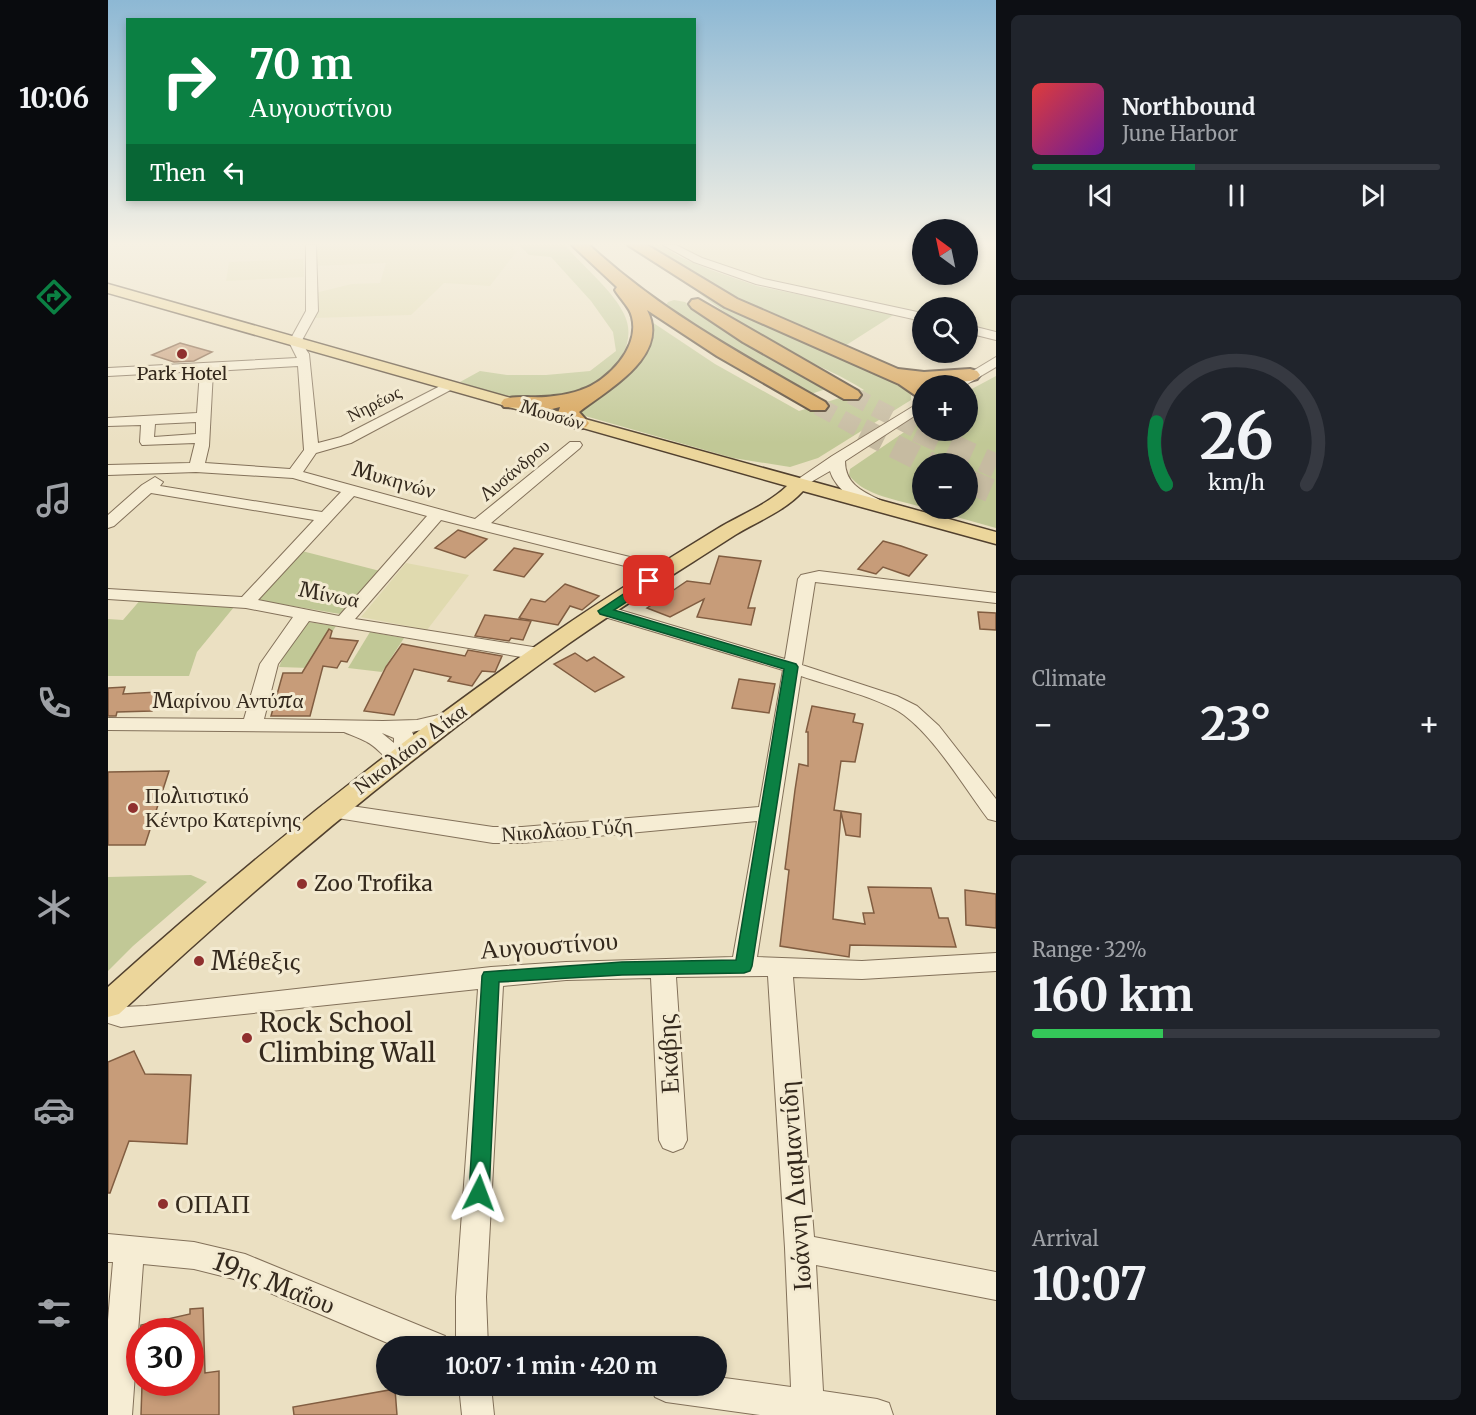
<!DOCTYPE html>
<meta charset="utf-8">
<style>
:root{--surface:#171b24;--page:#20242c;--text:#f1f3f6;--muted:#9ea1a6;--line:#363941;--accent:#0b8043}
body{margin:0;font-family:Merriweather,serif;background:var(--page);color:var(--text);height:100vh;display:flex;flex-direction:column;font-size:22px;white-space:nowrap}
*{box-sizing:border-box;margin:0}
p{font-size:20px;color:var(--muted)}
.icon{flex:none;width:33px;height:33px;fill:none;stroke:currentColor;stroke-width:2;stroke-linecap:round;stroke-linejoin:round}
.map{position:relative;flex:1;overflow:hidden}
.side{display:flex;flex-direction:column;gap:15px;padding:15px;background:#0d0f14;width:480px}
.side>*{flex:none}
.hud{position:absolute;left:18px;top:18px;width:570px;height:183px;border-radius:0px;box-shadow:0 3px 9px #0003;background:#0b8043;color:#fff;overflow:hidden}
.needle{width:39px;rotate:327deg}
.controls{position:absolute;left:804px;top:219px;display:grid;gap:12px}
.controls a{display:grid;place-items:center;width:66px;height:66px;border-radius:50%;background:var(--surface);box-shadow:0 3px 9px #0003;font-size:30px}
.speed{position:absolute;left:18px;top:1318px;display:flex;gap:12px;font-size:30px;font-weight:700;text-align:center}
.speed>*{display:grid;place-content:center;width:78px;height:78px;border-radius:50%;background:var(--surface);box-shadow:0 3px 9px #0003;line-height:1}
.speed .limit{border:9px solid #d22;background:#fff;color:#111}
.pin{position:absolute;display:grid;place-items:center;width:51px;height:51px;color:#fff;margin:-26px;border-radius:12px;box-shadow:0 3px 9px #0006}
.me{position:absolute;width:66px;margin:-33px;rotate:3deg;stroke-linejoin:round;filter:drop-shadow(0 0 4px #0008)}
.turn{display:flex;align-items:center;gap:21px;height:126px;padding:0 24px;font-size:27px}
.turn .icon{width:78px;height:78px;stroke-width:2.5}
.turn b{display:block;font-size:42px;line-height:51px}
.then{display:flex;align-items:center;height:57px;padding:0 24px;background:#0003;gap:12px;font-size:22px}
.big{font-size:45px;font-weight:700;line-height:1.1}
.side .widget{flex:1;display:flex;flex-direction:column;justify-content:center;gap:9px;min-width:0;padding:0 21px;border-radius:9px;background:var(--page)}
.side .dial{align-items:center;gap:0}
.dial svg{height:156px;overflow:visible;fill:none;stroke:var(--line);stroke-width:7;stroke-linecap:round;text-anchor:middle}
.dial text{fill:var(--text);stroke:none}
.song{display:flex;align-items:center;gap:18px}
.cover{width:72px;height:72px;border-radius:9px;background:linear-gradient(135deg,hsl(0 70% 55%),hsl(280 70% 35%))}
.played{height:6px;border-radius:3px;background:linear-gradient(90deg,var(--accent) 40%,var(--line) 40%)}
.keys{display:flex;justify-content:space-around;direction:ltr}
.heat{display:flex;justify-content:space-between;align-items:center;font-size:33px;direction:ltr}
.charge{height:9px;border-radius:4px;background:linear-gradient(90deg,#34c759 32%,var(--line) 0)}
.trip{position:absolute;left:268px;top:1336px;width:351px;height:60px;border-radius:30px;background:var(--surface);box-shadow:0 3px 9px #0003;font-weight:700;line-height:60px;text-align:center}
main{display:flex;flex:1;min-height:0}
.tabs{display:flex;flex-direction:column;width:108px;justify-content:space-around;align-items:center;background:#090b0e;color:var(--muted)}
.tabs .icon{width:42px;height:42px}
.tabs .selected{color:var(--accent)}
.tabs b{font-size:27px;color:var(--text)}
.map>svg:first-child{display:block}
</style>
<main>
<nav class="tabs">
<b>10:06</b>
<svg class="icon selected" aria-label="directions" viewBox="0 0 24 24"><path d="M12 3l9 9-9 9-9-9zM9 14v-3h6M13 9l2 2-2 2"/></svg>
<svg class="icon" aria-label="music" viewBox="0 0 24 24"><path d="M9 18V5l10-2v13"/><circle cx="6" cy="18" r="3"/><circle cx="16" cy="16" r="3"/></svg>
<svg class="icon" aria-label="phone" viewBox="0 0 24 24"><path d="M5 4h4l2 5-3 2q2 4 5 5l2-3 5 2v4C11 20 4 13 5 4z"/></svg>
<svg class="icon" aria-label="climate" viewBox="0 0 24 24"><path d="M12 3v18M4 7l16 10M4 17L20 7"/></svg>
<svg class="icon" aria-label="car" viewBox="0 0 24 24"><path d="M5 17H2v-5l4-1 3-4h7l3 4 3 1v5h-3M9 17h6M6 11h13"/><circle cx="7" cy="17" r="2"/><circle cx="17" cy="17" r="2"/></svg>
<svg class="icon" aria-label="filters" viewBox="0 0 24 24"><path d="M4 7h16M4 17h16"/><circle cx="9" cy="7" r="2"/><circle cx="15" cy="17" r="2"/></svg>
</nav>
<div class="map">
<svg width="888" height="1415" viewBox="0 0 888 1415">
<rect width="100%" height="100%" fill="#ebe0c2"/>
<!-- farmland -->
<g fill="#e0daaf">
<path d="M205 245H403L409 251 382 286 336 283 303 315 205 318 207 293 244 284 272 283 278 263 206 266Z"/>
<path d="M564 245H814V274H860V245H888V333L860 327V308H814V315L670 286 619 270Z"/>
<path d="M195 259 196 277 118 281 121 262Z"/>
<path d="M298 563 361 575 319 630 253 617Z"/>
</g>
<!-- green -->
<g fill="#c1c896">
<path d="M411 245H457C474 266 504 289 516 314 533 348 498 383 468 394 453 399 430 401 414 399 393 397 372 388 352 382L372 371 399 375H438L482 371 508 351 505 332 483 301 443 257 421 255Z"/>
<path d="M529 245H552L574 258 603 270 649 286 787 314 729 351 652 319Z"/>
<path d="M564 271 673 331 796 387 803 395V400L710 458 682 467 625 458 463 412 523 368 529 312 607 364 691 411 756 390C735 376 709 366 686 354 642 331 602 304 564 271Z"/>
<path d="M566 300 577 302 612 328 718 389 703 394 632 356 558 305 560 302Z"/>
<path d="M888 376V528L820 509 860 508V464H814V507C791 500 756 496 741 475L742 469 814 420V430H860V391Z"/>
<path d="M194 551 272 571 232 614 149 600Z"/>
<path d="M34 598 126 607 89 652 81 676H0V619L15 620Z"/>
<path d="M200 622 228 626 201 668 171 667 176 655Z"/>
<path d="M262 632 296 638 274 672 240 668Z"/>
<path d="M83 875 99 882 25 946 0 971V877Z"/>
</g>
<!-- building -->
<g fill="#c79c79" stroke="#815d41" stroke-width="1.5">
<path d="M72 343 104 352 86 361 66 362 44 355Z"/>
<path d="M350 530 379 539 357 558 327 548Z"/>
<path d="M775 541 793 546 819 555 801 576 775 567 768 574 750 569Z"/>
<path d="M406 548 435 554 416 577 386 570Z"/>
<path d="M611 556 653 561 640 608H647L643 625 589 617 596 599 562 617 539 608 579 581 602 584Z"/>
<path d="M457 584 491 596 474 610 462 606 450 625 411 618 423 599 437 602Z"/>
<path d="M870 612 888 613V630L872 629Z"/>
<path d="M377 615 423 621 415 640 403 638 401 641 367 636Z"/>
<path d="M221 629 224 631 222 638 250 641 239 662 233 661 229 668 215 666 202 716H163L175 673H194Z"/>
<path d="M294 644 357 656 360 650 394 656 387 672 374 671 364 686 340 681 343 677 306 669 286 715 256 711 278 667Z"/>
<path d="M467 653 479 661 486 657 516 677 487 692 446 664Z"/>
<path d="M631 679 667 684 661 713 624 708Z"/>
<path d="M17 687 15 694 49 692 44 711 9 712 8 716H0V688Z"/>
<path d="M704 706 747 714 745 722 755 724 747 762 733 761 726 810 753 814 752 837 738 835 733 812 725 919 757 924 755 913H766L760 887 823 888 831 918H840L848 947 742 945 741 957 672 946 681 870 677 869 687 790 691 764 700 766V732H698Z"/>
<path d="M61 771 37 845H0V772Z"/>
<path d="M857 890 888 894V928L858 925Z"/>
<path d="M26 1051 37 1074 83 1075 79 1144 21 1141 2 1193H0V1062Z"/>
<path d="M95 1308 97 1373 111 1371V1415H33L34 1385 82 1383V1332H32L33 1325 82 1314V1309Z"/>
<path d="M287 1389 289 1415H186L185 1407Z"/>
</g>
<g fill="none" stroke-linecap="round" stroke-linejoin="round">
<!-- highway-tunnel-far1 -->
<g stroke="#c6bba1" stroke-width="18" stroke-dasharray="18 9" stroke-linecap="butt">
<path d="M743 395 812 431"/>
<path d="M710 406 756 431"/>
</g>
<!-- highway-tunnel -->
<g stroke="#c6bba1" stroke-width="24" stroke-dasharray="24 12" stroke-linecap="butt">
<path d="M754 430 822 464"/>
<path d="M809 430 888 466"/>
<path d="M860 481 888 493"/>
</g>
<!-- minor casing -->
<g stroke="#83715a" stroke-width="2">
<g id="minor">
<path d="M198 245H208L210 311 193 342 201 354 210 443 233 437 338 383 343 382 350 386 243 443 208 453 195 472 367 519 462 442H472L474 445 472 448 383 523 563 567 565 571 563 575 557 576 333 520 247 619 431 648 438 650 440 654 438 658 431 660 201 621 170 664 156 719 275 721 309 720 343 712 350 714 353 718 350 722 304 732C310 743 304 752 297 762 279 766 273 749 259 742 252 738 243 735 236 732L0 730V718L136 719 152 664 185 617 138 608 0 599V589L134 597 206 520 43 493 6 526 0 528V515L34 485 47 477 55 482 52 486 214 512 233 492 185 478 88 472 0 475V465L82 463 87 443 34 445 32 442 33 425 0 426V418L89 413 92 371 0 376V368L189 358 181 342 198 311ZM190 366 196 450 182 469 97 463 101 446 105 371ZM88 422V434L46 437 47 424ZM246 496 319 516 231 616 150 600ZM274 733 286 738V743L275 734Z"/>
<path d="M555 245H568L594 258 656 279 814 313V321L648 284 586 262Z"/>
<path d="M860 325 888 332V340L860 333Z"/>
<path d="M888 357V367L856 386H840Z"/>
<path d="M814 401V411L737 461C737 485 756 492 776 502L778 505 776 508C756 513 727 489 722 471L691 489 683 484 724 456Z"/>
<path d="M711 571 888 593V603L707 582 694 665 789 696 809 706 831 726 888 799V821L880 819C855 786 829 740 796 715 773 698 721 686 693 676L649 957 754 961 888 953V971L754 979 685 977 706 1237 888 1272V1300L708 1265 715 1391 769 1399 781 1403 785 1415H652L558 1402 547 1397 542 1386H609V1377L683 1387 677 1248 660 976 568 977 579 1140 575 1148 565 1152 555 1148 551 1140 543 978 458 980 395 986 378 1297 380 1347H348V1297L370 989 13 1027 0 1023V1002L14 1007 38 1006 383 967 458 962 625 957 649 821 414 843H385L223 817 215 815 212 810 215 805 223 803 385 827H414L651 807 675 670 490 615 487 611 490 607H502L677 659 690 579 693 575Z"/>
<path d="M0 1234 86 1242 137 1254 337 1336 342 1347H289L134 1281 86 1269 35 1264 24 1415H0V1320L5 1262H0Z"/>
<path d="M351 1386H383L386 1415H354Z"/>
</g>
</g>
<!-- major casing -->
<g stroke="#51402e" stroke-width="3">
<path id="major" d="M0 284 477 419 888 532V544L695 491C677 511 650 521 627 535 571 571 514 606 460 644 301 757 153 881 11 1014L0 1017V987C141 860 289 742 445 634 498 597 554 563 609 529 632 515 659 505 679 486L0 293Z"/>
</g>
<!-- highway casing -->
<g stroke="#51402e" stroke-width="4">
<g id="highway">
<path d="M464 245H481C551 310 634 355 717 402L720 406 717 410H703L609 356 539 310C563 356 500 389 471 412L481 423 478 427C465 431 457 424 450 413L452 407 444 409 396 407 393 403 396 399C412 395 430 399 446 396 455 395 465 393 473 390 500 381 532 347 524 317 522 307 512 299 507 290L509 287Z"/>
<path d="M520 245H539L629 299 790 369 816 372 862 369 869 371 872 375 869 379 862 381 817 384 819 386H814V397L807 395 791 384 617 307Z"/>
<path d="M590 299 750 391 753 395 750 399H736L635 342 584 308 581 304 584 300Z"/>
</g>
</g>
<!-- minor -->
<use href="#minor" fill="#f6edd4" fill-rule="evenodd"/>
<!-- major -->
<use href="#major" fill="#ecd69b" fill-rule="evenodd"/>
<!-- highway -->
<use href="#highway" fill="#d6a256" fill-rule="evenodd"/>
</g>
<!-- sky -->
<linearGradient id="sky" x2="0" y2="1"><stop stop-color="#8db8d4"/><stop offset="0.55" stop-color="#f6f1e4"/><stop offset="1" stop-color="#f6f1e4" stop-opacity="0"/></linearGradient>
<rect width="888" height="443" fill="url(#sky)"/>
<!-- route -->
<path fill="#0b8043" stroke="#07532c" stroke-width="1.5" d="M541 577 546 579V584L506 610 688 664 690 667 644 966 642 971 636 973 514 975 391 982 381 1193 378 1199 371 1202 364 1199 361 1193 374 976 376 972 514 962 628 960 676 669 492 614 490 611Z"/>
<!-- markers -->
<g fill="#8f302e" stroke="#f3ead1" stroke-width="2">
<circle cx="74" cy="354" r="6"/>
<circle cx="25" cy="808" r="6"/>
<circle cx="194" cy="884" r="6"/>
<circle cx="91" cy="961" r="6"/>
<circle cx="139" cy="1038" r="6"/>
<circle cx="55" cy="1204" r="6"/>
</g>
<g text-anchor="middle" stroke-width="6" stroke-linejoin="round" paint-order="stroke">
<!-- far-poi labels -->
<g font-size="18" fill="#34291d" stroke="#f3ead1">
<text x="74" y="380">Park Hotel</text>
</g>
<!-- far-street labels -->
<g font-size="18" fill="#34291d" stroke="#f3ead1">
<text transform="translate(266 404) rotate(-27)" y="6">Νηρέως</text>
<text transform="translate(444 415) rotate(16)" y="6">Μουσών</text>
<text transform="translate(407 470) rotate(-40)" y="6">Λυσάνδρου</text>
</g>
<!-- street labels -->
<g font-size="21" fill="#34291d" stroke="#f3ead1">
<text transform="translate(286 480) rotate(16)" y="7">Μυκηνών</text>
<text transform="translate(221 595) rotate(11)" y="7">Μίνωα</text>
<text x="120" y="708">Μαρίνου Αντύπα</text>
<text transform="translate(302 749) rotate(-37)" y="7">Νικολάου Δίκα</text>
<text transform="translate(459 830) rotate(-4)" y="7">Νικολάου Γύζη</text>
</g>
<!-- poi labels -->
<g font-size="21" fill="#34291d" stroke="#f3ead1" text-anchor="start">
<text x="37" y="803">Πολιτιστικό<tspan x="37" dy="24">Κέντρο Κατερίνης</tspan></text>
<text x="206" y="891">Zoo Trofika</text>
</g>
<!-- near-street labels -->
<g font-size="26" fill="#34291d" stroke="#f3ead1">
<text transform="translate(441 945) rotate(-4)" y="9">Αυγουστίνου</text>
<text transform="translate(560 1054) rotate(-93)" y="9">Εκάβης</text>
<text transform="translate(687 1186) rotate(-94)" y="9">Ιωάννη Διαμαντίδη</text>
<text transform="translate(166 1283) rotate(21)" y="9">19ης Μαΐου</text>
</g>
<!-- near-poi labels -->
<g font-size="26" fill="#34291d" stroke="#f3ead1" text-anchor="start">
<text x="103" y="970">Μέθεξις</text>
<text x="151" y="1032">Rock School<tspan x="151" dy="30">Climbing Wall</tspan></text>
<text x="67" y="1213">ΟΠΑΠ</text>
</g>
</g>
</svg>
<div class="controls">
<a><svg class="needle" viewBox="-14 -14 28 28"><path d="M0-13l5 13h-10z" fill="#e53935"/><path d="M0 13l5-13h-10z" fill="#9ea1a6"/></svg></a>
<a><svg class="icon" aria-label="search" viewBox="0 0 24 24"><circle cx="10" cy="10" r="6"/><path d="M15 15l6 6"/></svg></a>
<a>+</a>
<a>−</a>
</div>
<div class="speed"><div class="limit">30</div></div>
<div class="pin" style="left:541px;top:581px;background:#d93025"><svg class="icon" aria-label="arrive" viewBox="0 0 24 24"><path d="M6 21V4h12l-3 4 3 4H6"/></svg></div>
<svg class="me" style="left:371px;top:1193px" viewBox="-20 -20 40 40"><path d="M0-17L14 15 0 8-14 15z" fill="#0b8043" stroke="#fff" stroke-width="4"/></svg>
<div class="trip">10:07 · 1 min · 420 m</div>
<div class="hud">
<div class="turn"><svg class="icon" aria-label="right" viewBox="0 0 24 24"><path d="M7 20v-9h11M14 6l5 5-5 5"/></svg><div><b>70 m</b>Αυγουστίνου</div></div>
<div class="then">Then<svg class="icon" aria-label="left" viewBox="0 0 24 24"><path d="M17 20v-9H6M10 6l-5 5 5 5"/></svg></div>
</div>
</div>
<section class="side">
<div class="widget">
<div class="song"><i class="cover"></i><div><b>Northbound</b><p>June Harbor</p></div></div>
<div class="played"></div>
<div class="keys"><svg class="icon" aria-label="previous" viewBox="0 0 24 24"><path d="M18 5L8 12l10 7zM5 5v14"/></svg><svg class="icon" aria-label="pause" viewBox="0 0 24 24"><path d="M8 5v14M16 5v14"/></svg><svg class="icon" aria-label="next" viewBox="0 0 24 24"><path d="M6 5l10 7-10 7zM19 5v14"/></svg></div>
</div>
<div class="widget dial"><svg viewBox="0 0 100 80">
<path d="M14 69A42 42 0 1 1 86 69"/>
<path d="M14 69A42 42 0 0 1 9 37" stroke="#0b8043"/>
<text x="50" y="56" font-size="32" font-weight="700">26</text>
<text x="50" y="72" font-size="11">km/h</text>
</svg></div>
<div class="widget"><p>Climate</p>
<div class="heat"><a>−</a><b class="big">23°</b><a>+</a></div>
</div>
<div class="widget"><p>Range · 32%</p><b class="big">160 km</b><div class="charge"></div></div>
<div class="widget"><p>Arrival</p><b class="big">10:07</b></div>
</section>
</main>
